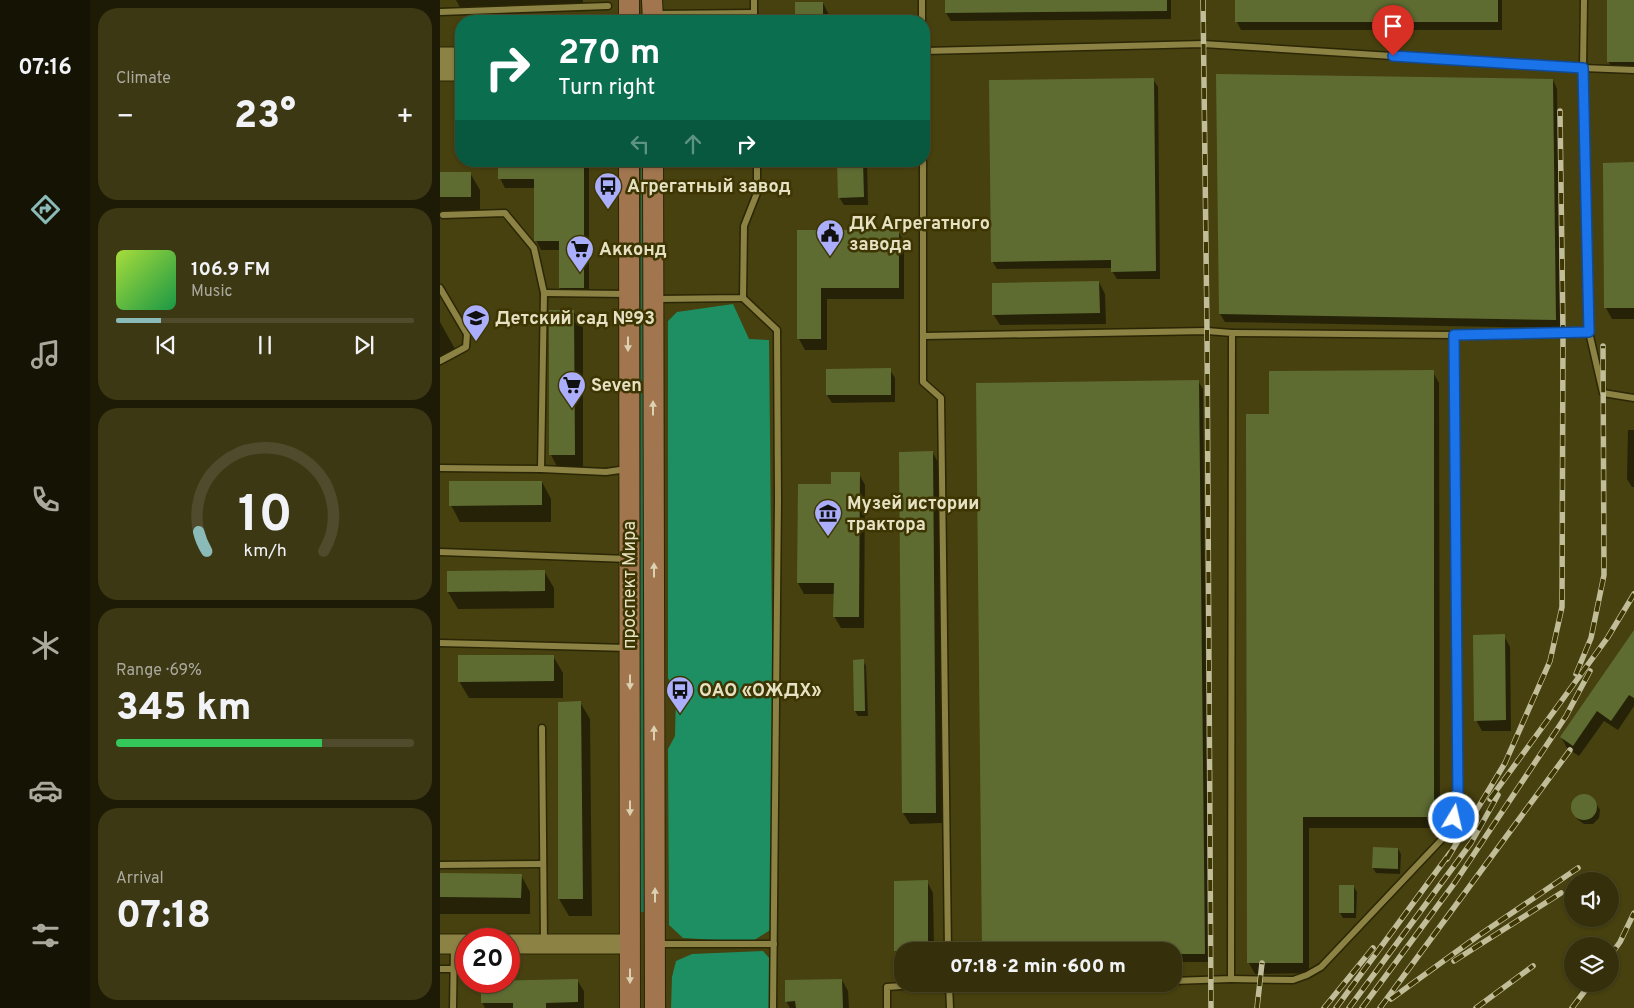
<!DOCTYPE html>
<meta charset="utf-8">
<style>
:root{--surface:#35300b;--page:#3d3814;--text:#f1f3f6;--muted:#aaa99d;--line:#4f4b2c;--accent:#8bbbb9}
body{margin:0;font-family:Overpass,sans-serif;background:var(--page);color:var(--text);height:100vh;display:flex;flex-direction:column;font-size:19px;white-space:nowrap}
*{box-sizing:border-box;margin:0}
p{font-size:16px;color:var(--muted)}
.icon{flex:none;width:28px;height:28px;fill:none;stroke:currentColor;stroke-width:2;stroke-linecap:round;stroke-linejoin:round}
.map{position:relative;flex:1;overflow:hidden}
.side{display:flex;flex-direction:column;gap:8px;padding:8px;background:#1d1a06;width:350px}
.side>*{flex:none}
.hud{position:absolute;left:15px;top:15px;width:475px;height:152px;border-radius:20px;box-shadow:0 1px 4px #0004,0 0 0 1px var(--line);background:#0b6e4f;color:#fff;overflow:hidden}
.fabs{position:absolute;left:1124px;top:872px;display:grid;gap:10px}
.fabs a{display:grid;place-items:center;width:55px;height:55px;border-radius:50%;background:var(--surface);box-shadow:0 1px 4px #0004,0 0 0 1px var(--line);font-size:25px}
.speed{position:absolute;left:15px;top:928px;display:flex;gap:10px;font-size:25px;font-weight:700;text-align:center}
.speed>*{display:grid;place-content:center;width:65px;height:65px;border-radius:50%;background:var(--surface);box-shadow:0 1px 4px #0004,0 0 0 1px var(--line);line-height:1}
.speed .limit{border:8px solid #d22;background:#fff;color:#111}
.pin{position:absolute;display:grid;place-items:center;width:42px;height:42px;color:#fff;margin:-51px -21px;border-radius:50% 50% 50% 0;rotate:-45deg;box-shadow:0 0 5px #0007}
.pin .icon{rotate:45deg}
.me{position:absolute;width:55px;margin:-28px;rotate:9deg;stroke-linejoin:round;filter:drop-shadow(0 0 4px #0008)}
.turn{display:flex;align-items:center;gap:18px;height:105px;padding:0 20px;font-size:22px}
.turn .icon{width:65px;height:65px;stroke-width:2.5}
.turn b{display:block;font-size:35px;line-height:42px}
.lanes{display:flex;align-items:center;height:48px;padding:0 20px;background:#0003;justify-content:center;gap:25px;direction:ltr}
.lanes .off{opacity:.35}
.big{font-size:38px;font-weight:800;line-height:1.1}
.side .tile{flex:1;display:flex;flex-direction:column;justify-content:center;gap:8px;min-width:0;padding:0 18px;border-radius:20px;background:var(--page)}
.side .dial{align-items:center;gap:0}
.dial svg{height:130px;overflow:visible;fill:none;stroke:var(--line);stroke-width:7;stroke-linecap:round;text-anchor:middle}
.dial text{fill:var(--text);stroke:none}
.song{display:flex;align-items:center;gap:15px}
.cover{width:60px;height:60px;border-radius:8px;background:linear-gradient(135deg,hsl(80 70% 55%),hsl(140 70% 35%))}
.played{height:5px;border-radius:2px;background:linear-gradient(90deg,var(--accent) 15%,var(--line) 15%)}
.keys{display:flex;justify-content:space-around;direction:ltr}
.heat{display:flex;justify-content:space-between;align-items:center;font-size:28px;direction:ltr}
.charge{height:8px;border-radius:4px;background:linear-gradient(90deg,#34c759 69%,var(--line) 0)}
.trip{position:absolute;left:454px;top:942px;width:288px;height:50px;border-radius:20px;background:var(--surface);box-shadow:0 1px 4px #0004,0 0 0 1px var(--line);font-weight:800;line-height:50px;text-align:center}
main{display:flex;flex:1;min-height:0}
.menu{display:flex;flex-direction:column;width:90px;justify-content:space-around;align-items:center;background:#151304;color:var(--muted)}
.menu .icon{width:35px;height:35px}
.menu .active{color:var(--accent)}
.menu b{font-size:22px;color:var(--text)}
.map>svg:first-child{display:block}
</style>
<main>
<nav class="menu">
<b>07:16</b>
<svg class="icon active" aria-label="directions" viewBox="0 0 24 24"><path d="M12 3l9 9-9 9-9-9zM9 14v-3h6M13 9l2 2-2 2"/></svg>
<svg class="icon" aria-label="music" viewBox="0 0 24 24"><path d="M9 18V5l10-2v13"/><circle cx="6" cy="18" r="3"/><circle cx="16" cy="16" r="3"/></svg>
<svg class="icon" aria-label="phone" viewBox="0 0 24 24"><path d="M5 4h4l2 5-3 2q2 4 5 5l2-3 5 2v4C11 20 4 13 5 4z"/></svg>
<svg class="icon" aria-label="climate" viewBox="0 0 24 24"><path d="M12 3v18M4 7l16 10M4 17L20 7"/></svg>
<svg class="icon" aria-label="car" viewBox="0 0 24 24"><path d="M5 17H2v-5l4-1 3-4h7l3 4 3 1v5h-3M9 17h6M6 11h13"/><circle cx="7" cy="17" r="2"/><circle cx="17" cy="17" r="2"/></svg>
<svg class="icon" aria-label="filters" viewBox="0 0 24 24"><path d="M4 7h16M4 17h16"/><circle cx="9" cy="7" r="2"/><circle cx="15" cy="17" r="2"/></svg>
</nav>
<section class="side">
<div class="tile"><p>Climate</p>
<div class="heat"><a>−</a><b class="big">23°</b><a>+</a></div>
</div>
<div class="tile">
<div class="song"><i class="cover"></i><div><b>106.9 FM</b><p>Music</p></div></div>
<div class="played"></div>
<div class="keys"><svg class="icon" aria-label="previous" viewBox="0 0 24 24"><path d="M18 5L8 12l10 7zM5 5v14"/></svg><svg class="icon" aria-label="pause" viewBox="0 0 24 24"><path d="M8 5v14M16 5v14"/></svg><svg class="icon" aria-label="next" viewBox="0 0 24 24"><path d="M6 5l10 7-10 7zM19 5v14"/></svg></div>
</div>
<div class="tile dial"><svg viewBox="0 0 100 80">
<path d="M14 69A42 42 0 1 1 86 69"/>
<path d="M14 69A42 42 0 0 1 9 57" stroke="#8bbbb9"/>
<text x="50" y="56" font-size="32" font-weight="700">10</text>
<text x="50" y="72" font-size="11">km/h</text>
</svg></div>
<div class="tile"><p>Range · 69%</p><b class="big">345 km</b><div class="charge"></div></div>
<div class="tile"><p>Arrival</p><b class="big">07:18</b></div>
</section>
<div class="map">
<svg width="1194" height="1008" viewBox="0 0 1194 1008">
<rect width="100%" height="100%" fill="#47400f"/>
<!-- green -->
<path fill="#1f714e" d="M201 161H206L205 912H200Z"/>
<!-- forest -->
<g fill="#1e8f62">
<path d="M293 304 309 339 329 340 335 927 311 942 243 938 229 925 228 749 235 736 236 694 228 678V321L237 312Z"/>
<path d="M323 951 331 960 329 1008H231L232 977 236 961 252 954Z"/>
</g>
<!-- shadow -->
<g fill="#0007">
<path d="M16 0H143V9H21Z"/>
<path d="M506 0H731V19L511 21 506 13Z"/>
<path d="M797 0H1062V30H801L797 22Z"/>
<path d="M1169 0H1194V73L1175 72 1168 61Z"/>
<path d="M383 3 389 15V21H356V4Z"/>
<path d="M713 79 718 87 720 279H677L672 271V268L557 269 552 261Z"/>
<path d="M1113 80 1117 89 1120 328 785 322 780 314Z"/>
<path d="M60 161H147L149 164V297H125L120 288V250H101L96 240V188H65L60 178Z"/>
<path d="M399 161H427L428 205H404L399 197Z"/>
<path d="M1194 163V319H1172L1166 308 1164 164Z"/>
<path d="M0 173H30L40 190V213L0 214Z"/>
<path d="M458 231 464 242V299H387V350H365L359 339 358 232Z"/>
<path d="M659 282 665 294 666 324 560 325 553 314Z"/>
<path d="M134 312 143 328V471L120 472 111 455Z"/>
<path d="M0 322 15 349 0 357Z"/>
<path d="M450 370 455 378V402L392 403 387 395Z"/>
<path d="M993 372 999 383 1000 828H869V973L815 974 809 963 831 415Z"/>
<path d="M758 381 763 389 769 962H732V951H543L537 384Z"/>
<path d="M1188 430H1194V487H1192L1187 479Z"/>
<path d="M493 453 499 464 502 823 470 824 463 813Z"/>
<path d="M419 474 425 485 424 628H401L394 616 395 594H364L358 583 359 485H393Z"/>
<path d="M102 482 111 499V522H20L11 505Z"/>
<path d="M104 571 114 588V608L18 609 8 592V573Z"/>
<path d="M1194 631V706L1178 730 1164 721 1139 756 1127 748 1121 737Z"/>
<path d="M1064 636 1070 647 1071 731H1042L1036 720Z"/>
<path d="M113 656 123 673V698H29L19 681Z"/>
<path d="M423 661 426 666 428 716H418L415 711Z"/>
<path d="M140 702 150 719 152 916H129L119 899V703Z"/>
<path d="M1144 794 1152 797 1160 810 1159 818 1153 824H1144L1137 819 1134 813 1132 805 1136 798Z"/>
<path d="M934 848 958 849 961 854 960 874 936 873 933 868Z"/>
<path d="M0 874 81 875 90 892V914H0Z"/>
<path d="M487 881 493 893 494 951H462V969L456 958 455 882Z"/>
<path d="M914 887 917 892 916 918H903L900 913Z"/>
<path d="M137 980 144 991V1008H45L42 1002Z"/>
<path d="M402 980 408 991 409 1008H350L346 1001Z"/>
</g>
<!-- building -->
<g fill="#5e6c32">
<path d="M505 0H727V11L505 13Z"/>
<rect x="795" y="0" width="263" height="22"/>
<rect x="1167" y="0" width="27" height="62"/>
<rect x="355" y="2" width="28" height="19"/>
<path d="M776 74 1113 79 1116 320 779 314Z"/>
<path d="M714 78 716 271 671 272V260L551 262 549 80Z"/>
<path d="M58 161H144V288H119V241H94V179H58Z"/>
<path d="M397 161H423L424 197 398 198Z"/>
<path d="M1194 162V308H1164L1163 163Z"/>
<rect x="0" y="172" width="31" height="25"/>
<path d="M357 230H459V288H381V339H357Z"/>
<path d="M659 281 660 313 552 315V283Z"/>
<path d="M109 310H134L135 455H109Z"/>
<path d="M451 368V395H386V369Z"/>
<path d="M994 370V817H863V963H807L806 414H829V371Z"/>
<path d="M759 380 765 954H732V951H542L536 383Z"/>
<path d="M493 451 496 813H462L459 452Z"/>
<path d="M391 472H420L419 617H393L394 583H357L358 484H391Z"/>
<path d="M9 481H102V505L9 506Z"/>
<path d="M105 570V591L7 592V571Z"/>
<path d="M1194 630V698L1189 695 1171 721 1157 711 1133 746 1120 737Z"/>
<path d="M1065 634 1066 720 1034 721 1033 635Z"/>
<path d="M18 655H114V681L18 682Z"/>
<path d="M424 659 425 711H414L413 660Z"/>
<path d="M141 701 143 899H118V702Z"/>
<circle cx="1144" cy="807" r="13"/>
<path d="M933 847 958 848V869L932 868Z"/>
<path d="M0 873 82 874 81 898 0 897Z"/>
<path d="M488 880V951H454V881Z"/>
<rect x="899" y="885" width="15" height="28"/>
<path d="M138 979V1002L106 1003V1008H73V1003H41V981Z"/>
<path d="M402 979 403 1008H356L355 1001 345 1002V980Z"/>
</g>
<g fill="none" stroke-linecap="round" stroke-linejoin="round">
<!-- lane casing -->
<g stroke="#2b2605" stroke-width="9">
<g id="lane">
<path d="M1144 0 1143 68 1194 70"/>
<path d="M0 12 168 6"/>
<path d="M215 14 314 13"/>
<path d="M314 21V0"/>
<path d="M482 21V0"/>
<path d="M484 51 763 44 1143 68 1149 332 1014 335"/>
<path d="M483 161V382L501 398 508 951"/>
<path d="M3 215 65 213 94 248 104 293 101 469"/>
<path d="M0 288 27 334 26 347 0 361"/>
<path d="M104 293 187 294"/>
<path d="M303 298 337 330 338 500 333 1008"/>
<path d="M217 299 303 298 304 226 317 193V161"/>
<path d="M1149 332 1163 393 1194 398"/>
<path d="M484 336 767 331 792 333 791 979 732 981"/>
<path d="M0 468 101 469 166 472 187 469"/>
<path d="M0 552 188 559"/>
<path d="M0 643 188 648"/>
<path d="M102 728 104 943"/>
<path d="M0 865 103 864"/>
<path d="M218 944H334"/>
<path d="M0 969H14"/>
<path d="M791 979 853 980 867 975 881 967 1004 837 1015 818 1018 801 1014 335 792 333"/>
<path d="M509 984 510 1008"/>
<path d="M13 1008 14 945"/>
<path d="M447 1008V987L491 984"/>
</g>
</g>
<!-- secondary casing -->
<g stroke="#2b2605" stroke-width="21">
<g id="secondary">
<path d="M0 57H21"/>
<path d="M0 71H21"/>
<path d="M0 944H26"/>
<path d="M69 944H189"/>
</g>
</g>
<!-- primary casing -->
<g stroke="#2b2605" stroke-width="22">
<g id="primary">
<path d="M189 0V21"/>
<path d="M212 0 213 21"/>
<path d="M189 161 190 1008"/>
<path d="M213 161 215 1008"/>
</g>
</g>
<!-- lane -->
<use href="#lane" stroke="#8b8244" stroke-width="6"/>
<!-- secondary -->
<use href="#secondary" stroke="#8b8244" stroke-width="19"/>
<!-- primary -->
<use href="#primary" stroke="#a1754e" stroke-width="20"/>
<!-- rail casing -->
<g stroke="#c2bd99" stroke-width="5.5">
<g id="rail">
<path d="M763 0 767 331 771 1008"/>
<path d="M1136 674 1151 638 1164 575 1163 346"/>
<path d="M1050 799 1168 637 1194 594"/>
<path d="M1007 859 1065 763 1110 661 1122 607 1123 334 1120 111"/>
<path d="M1170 956 1180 942 1194 913"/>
<path d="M1014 961 1121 893"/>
<path d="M951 999 1038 936 1138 868"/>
<path d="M817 1008 822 963"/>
<path d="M884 1008 933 948"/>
<path d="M896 1008 1010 853"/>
<path d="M909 1008 1031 843 1058 795"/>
<path d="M922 1008 1016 881 1126 716 1150 671"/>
<path d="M940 1008 1130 750"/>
<path d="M1036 1008 1093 966"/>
<path d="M1132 1008 1150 984"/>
</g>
</g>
<!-- rail -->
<use href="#rail" stroke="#3d3502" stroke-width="4" stroke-dasharray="11" stroke-linecap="butt"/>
</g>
<!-- one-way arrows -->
<defs><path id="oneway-solid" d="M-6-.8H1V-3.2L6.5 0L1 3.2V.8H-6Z" transform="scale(1.25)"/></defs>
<g fill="#dcd1b1">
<use href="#oneway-solid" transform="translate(188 344) rotate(90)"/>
<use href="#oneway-solid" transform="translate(213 408) rotate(-90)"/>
<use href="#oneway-solid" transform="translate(214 570) rotate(-90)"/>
<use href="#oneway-solid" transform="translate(190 682) rotate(90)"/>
<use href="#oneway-solid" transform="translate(214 733) rotate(-90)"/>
<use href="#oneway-solid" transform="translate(190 808) rotate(90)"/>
<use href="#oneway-solid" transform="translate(215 895) rotate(-90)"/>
<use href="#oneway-solid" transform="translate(190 976) rotate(90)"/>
</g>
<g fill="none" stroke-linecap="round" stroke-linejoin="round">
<!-- route casing -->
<g stroke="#114b97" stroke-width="12">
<path id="route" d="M953 56 1143 68 1149 332 1014 335 1018 801 1014 818"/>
</g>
<!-- route -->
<use href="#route" stroke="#1a73e8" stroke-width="9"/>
</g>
<!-- icons -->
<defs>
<g id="bus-pin" transform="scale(1.4375)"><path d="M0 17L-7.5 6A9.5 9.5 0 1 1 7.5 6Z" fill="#abaffb" stroke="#3d3502"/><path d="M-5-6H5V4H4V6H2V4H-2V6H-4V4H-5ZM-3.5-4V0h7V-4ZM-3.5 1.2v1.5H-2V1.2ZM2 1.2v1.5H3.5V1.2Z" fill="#111"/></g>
<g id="civic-pin" transform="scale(1.4375)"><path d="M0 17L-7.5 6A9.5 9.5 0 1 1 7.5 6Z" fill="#abaffb" stroke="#3d3502"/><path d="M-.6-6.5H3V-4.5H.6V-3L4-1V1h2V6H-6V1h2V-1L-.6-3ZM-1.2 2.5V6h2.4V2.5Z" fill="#111"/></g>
<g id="supermarket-pin" transform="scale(1.4375)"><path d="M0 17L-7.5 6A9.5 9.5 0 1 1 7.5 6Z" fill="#abaffb" stroke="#3d3502"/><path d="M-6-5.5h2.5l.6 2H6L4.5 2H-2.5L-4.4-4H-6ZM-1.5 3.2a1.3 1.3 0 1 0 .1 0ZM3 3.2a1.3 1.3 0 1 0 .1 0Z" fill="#111"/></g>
<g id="school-pin" transform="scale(1.4375)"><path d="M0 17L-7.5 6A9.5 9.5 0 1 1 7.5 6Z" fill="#abaffb" stroke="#3d3502"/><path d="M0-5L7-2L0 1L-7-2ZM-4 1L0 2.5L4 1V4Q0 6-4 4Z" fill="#111"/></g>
<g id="museum-pin" transform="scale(1.4375)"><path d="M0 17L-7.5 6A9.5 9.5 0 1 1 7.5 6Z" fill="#abaffb" stroke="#3d3502"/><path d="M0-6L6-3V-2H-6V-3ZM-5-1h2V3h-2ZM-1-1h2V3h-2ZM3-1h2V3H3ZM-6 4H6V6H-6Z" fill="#111"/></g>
</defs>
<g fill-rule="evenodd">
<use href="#bus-pin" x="168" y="186"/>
<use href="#civic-pin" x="390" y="233"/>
<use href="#supermarket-pin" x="140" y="249"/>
<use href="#school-pin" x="36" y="318"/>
<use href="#supermarket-pin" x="132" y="385"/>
<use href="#museum-pin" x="388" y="513"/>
<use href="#bus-pin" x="240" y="690"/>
</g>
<g text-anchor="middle" stroke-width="5" stroke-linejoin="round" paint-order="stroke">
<!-- poi labels -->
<g font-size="18" font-weight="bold" fill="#e6e1c2" stroke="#3d3502" text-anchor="start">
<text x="187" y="192">Агрегатный завод</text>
<text x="409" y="229">ДК Агрегатного<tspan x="409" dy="21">завода</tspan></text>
<text x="159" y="255">Акконд</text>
<text x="55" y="324">Детский сад №93</text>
<text x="151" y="391">Seven</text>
<text x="407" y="509">Музей истории<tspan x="407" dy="21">трактора</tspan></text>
<text x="259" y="696">ОАО «ОЖДХ»</text>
</g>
<!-- street labels -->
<g font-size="18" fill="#e6e1c2" stroke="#3d3502">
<text transform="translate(189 585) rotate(-90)" y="6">проспект Мира</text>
</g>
</g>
</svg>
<div class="fabs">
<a><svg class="icon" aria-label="sound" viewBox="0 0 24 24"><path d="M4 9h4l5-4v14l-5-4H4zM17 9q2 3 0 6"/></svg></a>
<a><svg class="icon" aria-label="layers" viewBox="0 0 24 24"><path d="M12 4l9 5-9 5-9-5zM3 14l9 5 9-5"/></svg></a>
</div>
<div class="speed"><div class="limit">20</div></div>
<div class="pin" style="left:953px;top:56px;background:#d93025"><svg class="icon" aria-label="arrive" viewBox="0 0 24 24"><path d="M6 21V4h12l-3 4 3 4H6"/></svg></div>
<svg class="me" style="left:1014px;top:818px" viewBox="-20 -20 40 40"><circle r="17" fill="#1a73e8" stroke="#fff" stroke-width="3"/><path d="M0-11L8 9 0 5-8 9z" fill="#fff"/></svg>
<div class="trip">07:18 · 2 min · 600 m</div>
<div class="hud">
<div class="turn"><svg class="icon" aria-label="right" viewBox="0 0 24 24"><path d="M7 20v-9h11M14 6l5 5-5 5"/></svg><div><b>270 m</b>Turn right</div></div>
<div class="lanes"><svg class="icon off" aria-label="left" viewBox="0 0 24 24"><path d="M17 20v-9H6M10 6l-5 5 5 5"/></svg><svg class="icon off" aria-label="ahead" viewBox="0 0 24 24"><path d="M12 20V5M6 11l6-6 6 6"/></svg><svg class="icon" aria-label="right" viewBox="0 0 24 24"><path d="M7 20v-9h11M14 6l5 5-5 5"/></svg></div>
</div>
</div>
</main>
